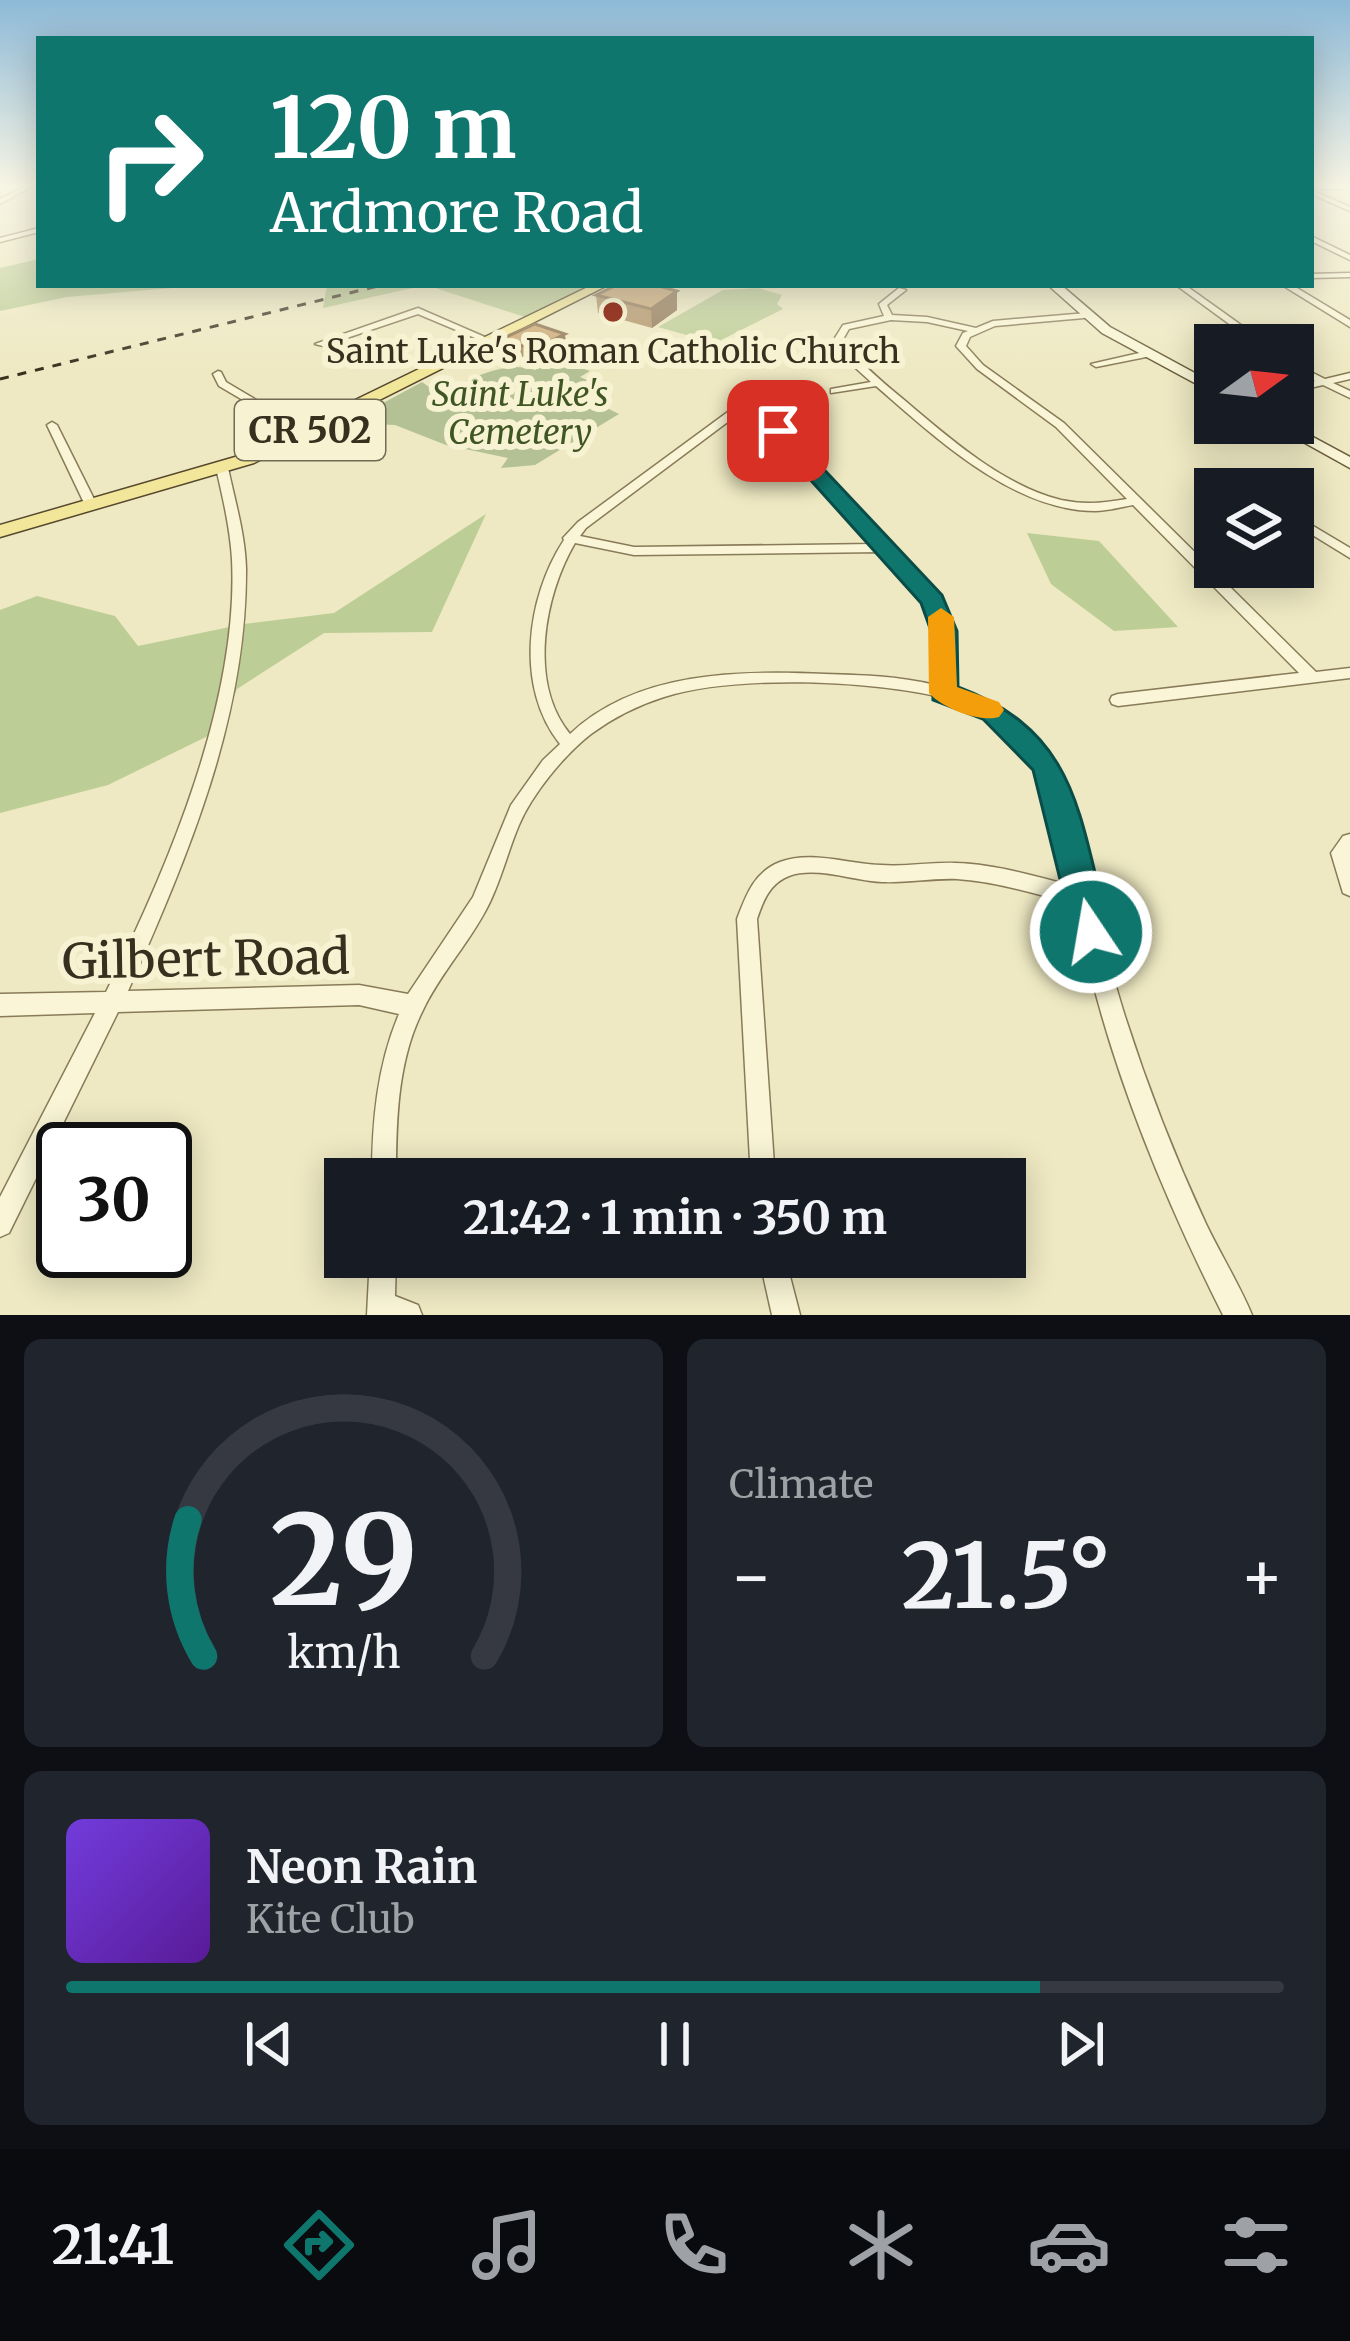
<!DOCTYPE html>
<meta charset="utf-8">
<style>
:root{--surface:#171b24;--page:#20242c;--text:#f1f3f6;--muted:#9ea1a6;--line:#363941;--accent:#0f766e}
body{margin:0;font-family:Merriweather,serif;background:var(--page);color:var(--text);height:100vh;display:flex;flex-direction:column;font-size:45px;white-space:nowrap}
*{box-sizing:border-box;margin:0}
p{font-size:39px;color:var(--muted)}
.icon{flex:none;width:66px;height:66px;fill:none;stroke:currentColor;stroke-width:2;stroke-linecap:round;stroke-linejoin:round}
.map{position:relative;height:1315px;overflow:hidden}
.sheet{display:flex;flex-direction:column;gap:24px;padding:24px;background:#0d0f14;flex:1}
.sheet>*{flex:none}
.banner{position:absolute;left:36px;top:36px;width:1278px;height:252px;border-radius:0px;box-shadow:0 6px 30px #0003;background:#0f766e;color:#fff;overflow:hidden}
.needle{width:78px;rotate:75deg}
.buttons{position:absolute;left:1194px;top:324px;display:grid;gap:24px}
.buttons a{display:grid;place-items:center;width:120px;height:120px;border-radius:0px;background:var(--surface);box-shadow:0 6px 30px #0003;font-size:60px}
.speed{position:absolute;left:36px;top:1122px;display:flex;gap:24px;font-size:60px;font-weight:700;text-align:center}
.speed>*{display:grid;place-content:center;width:156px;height:156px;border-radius:50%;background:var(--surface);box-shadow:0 6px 30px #0003;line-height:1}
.speed .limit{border:6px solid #111;border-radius:18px;background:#fff;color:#111}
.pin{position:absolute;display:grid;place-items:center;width:102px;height:102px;color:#fff;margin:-51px;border-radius:24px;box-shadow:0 6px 18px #0006}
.me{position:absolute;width:132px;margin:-66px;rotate:348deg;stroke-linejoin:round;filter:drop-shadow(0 0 9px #0008)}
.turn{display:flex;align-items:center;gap:42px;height:252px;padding:0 36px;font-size:54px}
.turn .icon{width:156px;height:156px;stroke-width:2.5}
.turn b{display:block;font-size:84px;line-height:102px}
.big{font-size:90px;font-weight:700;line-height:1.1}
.sheet .widget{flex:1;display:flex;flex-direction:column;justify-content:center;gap:18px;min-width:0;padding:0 42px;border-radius:18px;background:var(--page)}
.sheet .dial{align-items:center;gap:0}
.dial svg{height:312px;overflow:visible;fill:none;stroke:var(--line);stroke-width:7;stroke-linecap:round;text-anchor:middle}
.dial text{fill:var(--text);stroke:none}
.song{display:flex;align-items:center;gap:36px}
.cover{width:144px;height:144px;border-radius:18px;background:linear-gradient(135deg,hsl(260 70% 55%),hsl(270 70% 35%))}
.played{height:12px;border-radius:6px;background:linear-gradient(90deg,var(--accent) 80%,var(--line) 80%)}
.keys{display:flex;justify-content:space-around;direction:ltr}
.heat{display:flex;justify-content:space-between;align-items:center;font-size:66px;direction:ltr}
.sheet .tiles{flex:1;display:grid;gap:24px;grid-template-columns:1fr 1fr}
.widget:last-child{grid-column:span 2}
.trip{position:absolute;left:324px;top:1158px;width:702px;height:120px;border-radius:0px;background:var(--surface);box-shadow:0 6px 30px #0003;font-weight:700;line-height:120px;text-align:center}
.tab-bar{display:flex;height:192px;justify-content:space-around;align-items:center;background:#090b0e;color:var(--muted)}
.tab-bar .icon{width:84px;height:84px}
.tab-bar .current{color:var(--accent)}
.tab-bar b{font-size:54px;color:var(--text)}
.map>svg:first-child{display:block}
</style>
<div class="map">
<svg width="1350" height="1315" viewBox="0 0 1350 1315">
<rect width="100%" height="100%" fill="#eee9c2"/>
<!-- green -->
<g fill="#bdcd96">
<path d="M39 259V285H207L67 297 0 311V268Z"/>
<path d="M327 285H457L473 288 596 285 528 318 426 285 323 308Z"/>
<path d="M758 288 782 295 777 304 783 309 715 343 658 327 723 290Z"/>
<path d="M486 514 432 632 324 633 237 689 220 730 108 785 0 813V610L37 596 115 616 138 646 244 624 334 613Z"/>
<path d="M1027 533 1099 541 1178 627 1114 631 1051 584Z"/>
</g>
<!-- cemetery -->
<path fill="#b4c195" d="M556 360 590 371 580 377 613 391 605 397V407L619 414 535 465 501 468 508 458 446 445 395 425 346 423 422 382 439 394C469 380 504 359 535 370Z"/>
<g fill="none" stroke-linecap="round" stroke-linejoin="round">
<!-- street casing -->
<g stroke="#897b59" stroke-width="3">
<g id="street">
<path d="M24 187H31L0 204V199Z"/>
<rect x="1311" y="187" width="39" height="2"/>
<path d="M1311 190 1350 207V211L1311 194Z"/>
<path d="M39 228V232L0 242V238Z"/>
<path d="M1311 236 1350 255V260L1311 241Z"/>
<path d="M1350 273V277L1311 278V274Z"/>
<path d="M1176 285H1185L1269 345H1258Z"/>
<path d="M1282 285H1292L1350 320V327Z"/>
<path d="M899 288 906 290 887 305 892 315 927 317 976 328 993 321 1087 313 1088 315 1084 318 995 326 970 337 966 346 983 365 1064 423 1316 672 1350 668V678L1118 706 1112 704 1110 700 1112 696 1118 694 1299 673 1133 505C1121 507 1107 511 1095 511 1013 511 935 437 876 386L831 393V389L871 382 850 363 833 341 843 325 884 316 879 304ZM891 320 927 322 968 331 963 333 956 346 977 369 1056 427 1127 499C1104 503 1084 505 1061 500 1002 485 949 438 903 399 881 381 860 363 842 341L849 329Z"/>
<path d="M418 308 494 341 487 343 418 314 323 346 315 344Z"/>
<path d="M1148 351 1153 354 1151 356 1096 367 1091 364Z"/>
<path d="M1293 363 1325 379 1350 373V379L1333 383 1350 391V398L1323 385 1293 392V386L1315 381 1293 370Z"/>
<path d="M218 371 221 372 226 382 310 432 301 434 219 386 213 374Z"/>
<path d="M755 392 764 394 756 401 938 598 951 631V688C993 702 1029 723 1053 762 1080 806 1087 862 1097 912 1104 945 1113 977 1123 1010 1146 1083 1174 1155 1206 1224 1221 1255 1239 1284 1252 1315H1223C1160 1190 1100 1043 1076 905 1037 894 998 882 957 879 932 878 907 883 882 882 853 881 817 866 789 876 770 883 763 901 757 919L775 1179H751L737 919C746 895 754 872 780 862 811 850 848 864 881 865 905 867 930 862 955 863 995 864 1034 876 1073 886 1064 840 1057 788 1026 750 1008 727 980 708 952 700 879 680 737 674 664 697 638 705 613 718 591 734 565 754 532 794 519 825 508 851 502 877 490 902 472 940 441 972 423 1010 397 1061 396 1123 396 1179H372C372 1122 377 1066 399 1014L359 1005 118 1012 9 1233 0 1237V1197L95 1013 0 1016V994L106 992C168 868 239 700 232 559 230 528 223 498 216 468L218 466 222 465 228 468C235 501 245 534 246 568 247 718 188 856 128 991L359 985 408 994 473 897 511 805 543 760 560 744C515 688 526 598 564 540L563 538 578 522ZM749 406 874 544 634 547 580 536 586 528ZM575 543 634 555 881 552 927 602 937 631 935 685C899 676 862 675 825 674 740 670 636 671 570 734 528 683 544 596 575 543Z"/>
<path d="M52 422 57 425 97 505 95 508H87L85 505 47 425Z"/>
<path d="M1293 514 1350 548V558L1293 523Z"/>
<path d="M1350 834V896L1343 893 1331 853 1343 836Z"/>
<path d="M370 1257H396L395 1296 418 1305 422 1315H367Z"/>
<path d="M759 1257H785L800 1315H772Z"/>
</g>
</g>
<!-- secondary casing -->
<g stroke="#6a5c3c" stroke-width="3">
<g id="secondary">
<path d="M1048 285H1061L1110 327 1215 384V394L1102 333Z"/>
<path d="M1269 423H1287L1350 457V468Z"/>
</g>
</g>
<!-- primary casing -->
<g stroke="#56482e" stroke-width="3">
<path id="primary" d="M592 285H608L254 463 0 537V525L242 455Z"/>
</g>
<!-- street -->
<use href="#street" fill="#f9f5d6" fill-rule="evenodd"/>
<!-- secondary -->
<use href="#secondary" fill="#f9f5d6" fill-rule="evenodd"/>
<!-- primary -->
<use href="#primary" fill="#f2e69a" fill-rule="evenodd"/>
<!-- rail -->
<path stroke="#382f1e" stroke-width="3" stroke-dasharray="9 9" stroke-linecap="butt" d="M0 379 382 285"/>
</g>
<!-- wall -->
<g fill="#b09267">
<path d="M677 291V310L652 328 598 313 596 295Z"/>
<path d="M565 334 566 349 535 364 501 355 499 340Z"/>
</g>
<!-- shaded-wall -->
<g fill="#907754">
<path d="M677 291V310L652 328 651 309Z"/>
<path d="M565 334 566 349 535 364 534 349Z"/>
</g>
<!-- building -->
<g fill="#cdaa78" stroke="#907754" stroke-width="3">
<path d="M617 285H655L677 291 651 309 596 295Z"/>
<path d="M535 324 565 334 534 349 499 340Z"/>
</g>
<!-- sky -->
<linearGradient id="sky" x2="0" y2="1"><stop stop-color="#8db9d7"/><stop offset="0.5" stop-color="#f7f5e4"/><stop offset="1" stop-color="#f7f5e4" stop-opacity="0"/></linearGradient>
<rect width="1350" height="371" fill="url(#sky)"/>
<!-- route -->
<path fill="#0f766e" stroke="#0a4d48" stroke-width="3" d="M771 427H784L942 595 957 631 958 687C1081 733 1078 818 1110 932L1104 943 1091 948 1078 943 1073 932 1033 770 983 719 933 700 931 631 921 603 771 436Z"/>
<!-- slow -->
<path fill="#f59e0b" d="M941 608 954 617 957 687 999 702 1004 710 999 717C980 723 942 708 929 693L928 617Z"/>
<!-- markers -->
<circle fill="#983b29" stroke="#f6f2d2" stroke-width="4.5" cx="613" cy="312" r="12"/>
<g text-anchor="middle" stroke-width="12" stroke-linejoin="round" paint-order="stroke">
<!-- far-poi labels -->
<g font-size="33" fill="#382f1e" stroke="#f6f2d2">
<text x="613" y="363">Saint Luke's Roman Catholic Church</text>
</g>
<!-- far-park labels -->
<g font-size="33" font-style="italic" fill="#405524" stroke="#f6f2d2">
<text x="520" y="406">Saint Luke's<tspan x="520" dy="38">Cemetery</tspan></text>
</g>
<!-- shield labels -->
<rect fill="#f6f2d2" stroke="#716a54" stroke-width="3" x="235" y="400" width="150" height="60" rx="9"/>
<g font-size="36" font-weight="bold" fill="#382f1e">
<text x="310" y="443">CR 502</text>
</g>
<!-- near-street labels -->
<g font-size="48" fill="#382f1e" stroke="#f6f2d2">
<text transform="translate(206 959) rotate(-1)" y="17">Gilbert Road</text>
</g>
</g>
</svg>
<div class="buttons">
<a><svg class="needle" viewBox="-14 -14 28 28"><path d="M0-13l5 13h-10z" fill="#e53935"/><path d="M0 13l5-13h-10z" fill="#9ea1a6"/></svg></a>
<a><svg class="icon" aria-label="layers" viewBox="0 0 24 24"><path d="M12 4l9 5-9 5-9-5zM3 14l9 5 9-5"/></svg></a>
</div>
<div class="speed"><div class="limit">30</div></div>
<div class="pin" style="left:778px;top:431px;background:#d93025"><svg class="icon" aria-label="arrive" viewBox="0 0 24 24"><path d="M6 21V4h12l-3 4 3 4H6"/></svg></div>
<svg class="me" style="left:1091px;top:932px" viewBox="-20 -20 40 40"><circle r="17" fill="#0f766e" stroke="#fff" stroke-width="3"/><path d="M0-11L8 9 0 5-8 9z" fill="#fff"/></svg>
<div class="trip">21:42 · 1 min · 350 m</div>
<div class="banner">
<div class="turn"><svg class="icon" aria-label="right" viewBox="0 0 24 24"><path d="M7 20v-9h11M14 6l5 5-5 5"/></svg><div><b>120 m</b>Ardmore Road</div></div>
</div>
</div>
<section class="sheet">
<div class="tiles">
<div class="widget dial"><svg viewBox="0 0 100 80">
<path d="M14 69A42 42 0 1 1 86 69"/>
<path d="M14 69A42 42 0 0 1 10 34" stroke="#0f766e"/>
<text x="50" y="56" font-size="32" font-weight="700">29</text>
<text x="50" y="72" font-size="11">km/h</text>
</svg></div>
<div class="widget"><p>Climate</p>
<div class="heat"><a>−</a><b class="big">21.5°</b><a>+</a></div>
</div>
<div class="widget">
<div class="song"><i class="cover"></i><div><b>Neon Rain</b><p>Kite Club</p></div></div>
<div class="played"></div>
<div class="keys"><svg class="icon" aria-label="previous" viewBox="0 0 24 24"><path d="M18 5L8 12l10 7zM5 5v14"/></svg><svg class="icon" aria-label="pause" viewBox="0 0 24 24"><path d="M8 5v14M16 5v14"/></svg><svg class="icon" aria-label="next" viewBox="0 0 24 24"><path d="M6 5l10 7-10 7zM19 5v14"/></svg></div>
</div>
</div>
</section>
<nav class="tab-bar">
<b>21:41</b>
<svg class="icon current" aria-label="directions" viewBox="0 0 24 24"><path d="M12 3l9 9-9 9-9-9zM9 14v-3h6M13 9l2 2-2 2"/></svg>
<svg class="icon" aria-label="music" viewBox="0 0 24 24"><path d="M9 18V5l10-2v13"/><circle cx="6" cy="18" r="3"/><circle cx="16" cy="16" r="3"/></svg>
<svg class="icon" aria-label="phone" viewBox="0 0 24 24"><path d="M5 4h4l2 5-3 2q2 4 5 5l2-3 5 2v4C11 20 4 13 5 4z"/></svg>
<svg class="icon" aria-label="climate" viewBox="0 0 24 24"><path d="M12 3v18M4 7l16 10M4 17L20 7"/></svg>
<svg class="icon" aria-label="car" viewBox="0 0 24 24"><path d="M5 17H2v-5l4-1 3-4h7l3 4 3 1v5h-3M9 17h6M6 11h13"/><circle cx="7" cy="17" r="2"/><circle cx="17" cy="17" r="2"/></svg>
<svg class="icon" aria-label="filters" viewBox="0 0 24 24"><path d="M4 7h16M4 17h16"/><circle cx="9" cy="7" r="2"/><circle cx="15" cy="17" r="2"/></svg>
</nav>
